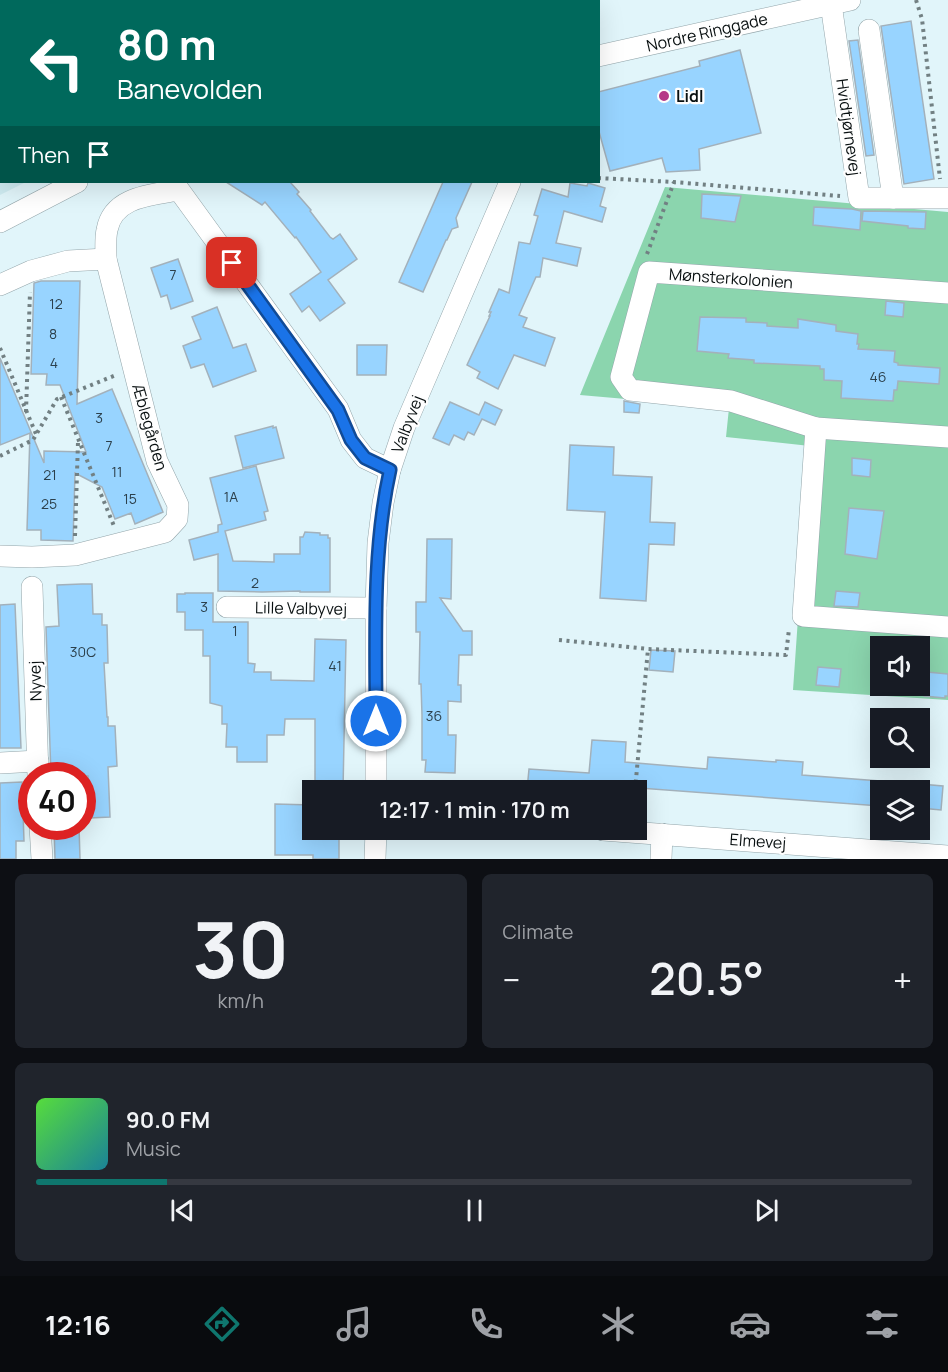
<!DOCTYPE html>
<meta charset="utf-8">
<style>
:root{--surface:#171b24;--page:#20242c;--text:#f1f3f6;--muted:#9ea1a6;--line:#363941;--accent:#0f766e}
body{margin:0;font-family:Manrope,sans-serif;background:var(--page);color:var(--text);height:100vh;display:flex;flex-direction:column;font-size:22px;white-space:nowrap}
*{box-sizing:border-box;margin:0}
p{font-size:20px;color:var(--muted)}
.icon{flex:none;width:33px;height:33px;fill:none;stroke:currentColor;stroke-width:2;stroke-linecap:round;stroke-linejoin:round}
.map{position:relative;height:859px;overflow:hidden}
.details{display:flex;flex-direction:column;gap:15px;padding:15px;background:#0d0f14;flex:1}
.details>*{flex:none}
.top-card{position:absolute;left:0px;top:0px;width:600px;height:183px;box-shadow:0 6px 24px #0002;background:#00695c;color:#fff;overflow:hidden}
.controls{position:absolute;left:870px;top:636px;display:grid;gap:12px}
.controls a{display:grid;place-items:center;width:60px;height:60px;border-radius:0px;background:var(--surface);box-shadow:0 6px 24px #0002;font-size:30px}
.speed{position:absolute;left:18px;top:762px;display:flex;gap:12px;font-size:30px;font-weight:700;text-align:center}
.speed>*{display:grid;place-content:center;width:78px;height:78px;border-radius:50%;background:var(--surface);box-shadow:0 6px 24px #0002;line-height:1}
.speed .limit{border:9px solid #d22;background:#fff;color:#111}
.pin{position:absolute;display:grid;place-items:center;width:51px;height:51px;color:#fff;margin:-26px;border-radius:12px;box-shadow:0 3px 9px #0006}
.me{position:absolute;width:66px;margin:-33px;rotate:0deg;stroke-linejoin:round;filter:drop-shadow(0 0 4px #0008)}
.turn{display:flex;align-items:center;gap:21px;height:126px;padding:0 18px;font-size:27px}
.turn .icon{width:78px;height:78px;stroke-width:2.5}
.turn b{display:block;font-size:42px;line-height:51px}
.then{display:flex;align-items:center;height:57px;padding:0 18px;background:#0003;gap:12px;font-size:22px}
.big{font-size:45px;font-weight:600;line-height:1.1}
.details .card{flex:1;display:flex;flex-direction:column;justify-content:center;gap:9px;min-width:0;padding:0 21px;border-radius:9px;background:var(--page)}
.details .dial{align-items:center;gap:0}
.dial b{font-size:78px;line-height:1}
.song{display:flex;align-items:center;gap:18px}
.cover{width:72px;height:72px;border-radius:9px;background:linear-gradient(135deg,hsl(110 70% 55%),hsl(190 70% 35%))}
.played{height:6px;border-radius:3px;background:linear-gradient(90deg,var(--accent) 15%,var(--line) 15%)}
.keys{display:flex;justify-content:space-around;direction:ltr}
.heat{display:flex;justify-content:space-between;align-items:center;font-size:33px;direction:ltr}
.details .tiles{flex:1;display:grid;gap:15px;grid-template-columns:1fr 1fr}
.card:last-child{grid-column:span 2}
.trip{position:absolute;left:302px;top:780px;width:345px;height:60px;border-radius:0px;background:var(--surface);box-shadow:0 6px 24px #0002;font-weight:600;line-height:60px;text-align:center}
.dock{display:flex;height:96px;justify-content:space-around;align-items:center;background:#090b0e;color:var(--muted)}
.dock .icon{width:42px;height:42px}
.dock .selected{color:var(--accent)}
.dock b{font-size:27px;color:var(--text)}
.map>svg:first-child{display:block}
</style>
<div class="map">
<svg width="948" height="859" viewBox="0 0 948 859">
<rect width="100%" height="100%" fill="#e1f5fa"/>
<!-- built -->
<path fill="#cdeaf0" d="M0 0H484V1L2 2V182H26L0 195Z"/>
<!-- green -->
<path fill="#8bd5ae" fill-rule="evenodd" d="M665 187 948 212V700L793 690 810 446 726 437 729 408 580 395ZM880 646H920V686H880Z"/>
<!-- building -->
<g fill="#98d4ff" stroke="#a3b1bb" stroke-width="1.5">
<path d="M911 21 934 179 904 184 881 26Z"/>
<path d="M858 40 874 155 866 156 849 41Z"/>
<path d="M740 50 761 133 699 149 700 170 666 172 662 158 610 171 598 128V92L700 66 699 61Z"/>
<path d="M226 182H290L299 192 297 194 311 210 310 211 330 237 333 239 340 234 357 259 328 280 345 303 320 321 309 306 302 312 290 294 321 272 296 237 295 238 265 202 262 205Z"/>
<path d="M443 182H472L456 218 458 227 452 229 447 240H446L423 292 399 282Z"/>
<path d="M570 183 587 186 588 183 605 188 600 206 606 208 602 222 564 211 556 243 581 248 577 266 543 258 540 277H536L519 315 527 318 523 327 555 338 545 366 514 355 498 389 477 378 480 372 467 365 490 316H489L491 312H489L499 289 509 293 519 242 530 244 538 216 534 215 542 189 568 197Z"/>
<path d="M702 194 741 196 735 222 701 218Z"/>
<path d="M814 207 852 209 861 211 860 230 813 225Z"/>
<path d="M863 211 926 212 925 229 908 228V226L862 221Z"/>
<path d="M178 259 193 301 171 309 167 295 161 297 151 268Z"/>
<path d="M41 281H80L77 404 112 389 163 512 135 524 131 513 115 519 102 487 75 473 73 541 41 540V530H27L30 433 0 445V358L44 463V451L86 452 60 385H46L47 374H31L34 283Z"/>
<path d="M886 301 904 303 903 317 885 315Z"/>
<path d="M217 307 233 348 246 344 256 371 213 387 204 364 191 368 183 346 201 339 192 317Z"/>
<path d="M700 317 746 318V322L767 323V326L798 328V319L836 325V331L858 334 857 344H859L858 349 895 351 894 362 898 363V365L940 368 939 384 898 381 897 390H894L893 401 841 398 842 381 824 380V369H820V366L754 363V360L728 358 729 354 697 351Z"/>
<path d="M357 345H387L386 375H357Z"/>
<path d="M624 401 640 404 639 413 624 412Z"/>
<path d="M450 402 479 415 485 402 502 410 495 425 482 419 474 435 468 432 464 440 454 435 449 445 433 438Z"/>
<path d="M273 426V428L276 427 284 458 243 468 235 436Z"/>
<path d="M570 445 614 447 613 475 652 477 650 522 675 523 674 545 649 544 646 601 600 598 605 512 567 510Z"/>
<path d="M852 458 871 460 870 477 852 475Z"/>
<path d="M256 466 268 511 264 512 266 520 225 531 233 561 274 562V554H300V537H303L305 532 320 533V535H328V538H330V592H300V591L262 592 218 591V554L194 560 189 540 218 532V525L222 524 210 478Z"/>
<path d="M849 508 884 511 877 559 845 554Z"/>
<path d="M427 539H452L451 599 440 598 463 631H472V655H459L458 685H461V702L448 701V735H456L455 773 425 772 426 760H422V715L421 684H419L420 632H416V602H426Z"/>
<path d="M82 584H92L93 614H102V625H107L108 663H104L107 717H108V726H115L117 766 108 767 110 817 90 818 88 776H51L46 627 59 626 57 585Z"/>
<path d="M836 591 860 593 858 607 834 606Z"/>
<path d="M185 593H213V622H248V663L255 664 254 672H271V680L314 681 315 639 346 640 343 790H315V719H285L284 735H267V762H237V747H226L227 724H222V706L210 703V656H203V630H185V612H177V594H185Z"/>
<path d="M15 604 21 748H0V605Z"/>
<path d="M651 650 675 651 673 672 649 670Z"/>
<path d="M818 667 841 669 839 687 816 685Z"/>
<path d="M927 672 948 674V696H945V698L924 696Z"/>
<path d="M592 740 626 742 625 762 707 769 708 757 776 762V760L803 762 802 775 880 781V806L599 785V790H527L529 769 589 773Z"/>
<path d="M22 782 24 841H16V859H0V783Z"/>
<path d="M920 784 943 786 941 810 920 808Z"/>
<path d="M275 804 312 805V830H339V859H313V855H275Z"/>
<path d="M54 826H79L80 859H55Z"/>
</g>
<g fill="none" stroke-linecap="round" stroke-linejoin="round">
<!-- minor casing -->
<g stroke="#93a5aa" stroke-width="22">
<g id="minor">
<path d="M528 0V2"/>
<path d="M245 2 251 0"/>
<path d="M831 4 859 198H948"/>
<path d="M869 30 893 198"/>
<path d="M598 56 850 0"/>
<path d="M0 58 2 57"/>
<path d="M0 222 77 182"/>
<path d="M0 285 31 271 68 261 106 259"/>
<path d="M816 428 731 401 630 390 621 377 649 272 948 293"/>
<path d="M948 437 816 428 803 616 948 627"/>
<path d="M0 556 32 557 75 555 165 532 177 519 178 505 157 461 106 259C106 249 105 239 107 230 113 196 152 195 179 190L338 409 351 440 365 458 390 470"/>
<path d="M32 587 38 776"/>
<path d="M227 607 376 608"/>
<path d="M0 763 38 761"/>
<path d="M376 790V608L378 543 383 503 390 470 404 428 510 182"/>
<path d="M40 826 42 859"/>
<path d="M603 830 948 856"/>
<path d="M375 859 376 830"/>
<path d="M661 859 662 834"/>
</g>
</g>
<!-- path -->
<g stroke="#728083" stroke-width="4" stroke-dasharray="3 4.5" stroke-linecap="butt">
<path d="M916 0 922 19 940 179"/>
<path d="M395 2V0"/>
<path d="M598 178 674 182 840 196"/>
<path d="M647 254 674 182"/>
<path d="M0 348 36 434"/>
<path d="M61 397 114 526"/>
<path d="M26 412 30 292"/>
<path d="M0 456 33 440 57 399 116 375"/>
<path d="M75 536 78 442"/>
<path d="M559 640 648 649 786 655 789 629"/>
<path d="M635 790 648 649"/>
</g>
<!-- minor -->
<use href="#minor" stroke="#fff" stroke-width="21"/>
</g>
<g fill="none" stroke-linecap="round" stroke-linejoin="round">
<!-- route casing -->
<g stroke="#114b97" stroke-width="15">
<path id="route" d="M232 263 338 410 351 440 365 458 390 470C372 552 376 637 376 721"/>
</g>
<!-- route -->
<use href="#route" stroke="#1a73e8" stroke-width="10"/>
</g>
<!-- markers -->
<circle fill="#b53887" stroke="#fefefe" stroke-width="2" cx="664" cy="96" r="6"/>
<g text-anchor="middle" stroke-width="4.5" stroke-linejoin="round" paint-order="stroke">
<!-- number labels -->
<g font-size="14" fill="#2c404c">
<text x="173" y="280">7</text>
<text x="56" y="309">12</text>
<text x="53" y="339">8</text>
<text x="54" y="368">4</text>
<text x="878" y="382">46</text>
<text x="99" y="423">3</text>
<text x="109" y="451">7</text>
<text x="117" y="477">11</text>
<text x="50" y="480">21</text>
<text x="231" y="502">1A</text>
<text x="130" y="504">15</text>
<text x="49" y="509">25</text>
<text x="255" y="588">2</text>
<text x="204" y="612">3</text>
<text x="235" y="636">1</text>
<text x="83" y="657">30C</text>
<text x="335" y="671">41</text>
<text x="434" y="721">36</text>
</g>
<!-- street labels -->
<g font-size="16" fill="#080f10" stroke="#fefefe">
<text transform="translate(707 32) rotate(-13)" y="6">Nordre Ringgade</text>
<text transform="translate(849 127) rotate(82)" y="6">Hvidtjørnevej</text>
<text transform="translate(731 278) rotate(4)" y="6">Mønsterkolonien</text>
<text transform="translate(407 424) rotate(-69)" y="6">Valbyvej</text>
<text transform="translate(150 427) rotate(74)" y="6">Æblegården</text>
<text transform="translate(301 608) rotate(1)" y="6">Lille Valbyvej</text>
<text transform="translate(35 681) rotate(-92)" y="6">Nyvej</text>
<text transform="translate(758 841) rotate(4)" y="6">Elmevej</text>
</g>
<!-- poi labels -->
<g font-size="16" font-weight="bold" fill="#080f10" stroke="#fefefe" text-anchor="start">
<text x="676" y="102">Lidl</text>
</g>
</g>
</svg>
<div class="controls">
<a><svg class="icon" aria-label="sound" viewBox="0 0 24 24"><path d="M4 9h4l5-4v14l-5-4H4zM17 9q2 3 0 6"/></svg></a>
<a><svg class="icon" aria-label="search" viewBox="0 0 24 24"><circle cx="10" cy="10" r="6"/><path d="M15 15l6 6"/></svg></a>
<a><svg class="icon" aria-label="layers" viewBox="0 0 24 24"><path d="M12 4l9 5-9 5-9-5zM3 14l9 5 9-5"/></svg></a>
</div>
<div class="speed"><div class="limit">40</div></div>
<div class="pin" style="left:232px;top:263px;background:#d93025"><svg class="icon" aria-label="arrive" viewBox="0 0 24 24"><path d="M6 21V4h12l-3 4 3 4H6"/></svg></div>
<svg class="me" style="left:376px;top:721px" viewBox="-20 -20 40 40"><circle r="17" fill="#1a73e8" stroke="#fff" stroke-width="3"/><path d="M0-11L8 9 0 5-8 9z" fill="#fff"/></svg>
<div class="trip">12:17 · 1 min · 170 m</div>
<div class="top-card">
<div class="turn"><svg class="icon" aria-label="left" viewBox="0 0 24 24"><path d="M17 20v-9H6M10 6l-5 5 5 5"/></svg><div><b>80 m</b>Banevolden</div></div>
<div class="then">Then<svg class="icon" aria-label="arrive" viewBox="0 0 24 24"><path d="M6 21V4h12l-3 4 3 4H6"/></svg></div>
</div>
</div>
<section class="details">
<div class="tiles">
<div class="card dial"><b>30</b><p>km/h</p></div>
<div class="card"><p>Climate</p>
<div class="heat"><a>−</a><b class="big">20.5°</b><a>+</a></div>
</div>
<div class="card">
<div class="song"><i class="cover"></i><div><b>90.0 FM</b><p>Music</p></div></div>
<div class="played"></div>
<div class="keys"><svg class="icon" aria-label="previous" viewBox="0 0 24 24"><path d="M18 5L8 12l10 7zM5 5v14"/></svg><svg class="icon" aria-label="pause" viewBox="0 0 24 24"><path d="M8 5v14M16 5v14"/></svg><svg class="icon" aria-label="next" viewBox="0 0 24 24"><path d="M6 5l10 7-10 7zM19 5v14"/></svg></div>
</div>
</div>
</section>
<nav class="dock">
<b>12:16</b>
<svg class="icon selected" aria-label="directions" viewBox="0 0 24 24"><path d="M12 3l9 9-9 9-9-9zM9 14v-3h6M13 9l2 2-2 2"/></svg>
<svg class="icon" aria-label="music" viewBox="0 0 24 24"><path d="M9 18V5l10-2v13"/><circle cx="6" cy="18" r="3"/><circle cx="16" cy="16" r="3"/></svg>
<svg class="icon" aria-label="phone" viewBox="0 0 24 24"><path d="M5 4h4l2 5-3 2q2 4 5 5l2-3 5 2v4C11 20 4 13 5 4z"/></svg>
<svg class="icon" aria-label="climate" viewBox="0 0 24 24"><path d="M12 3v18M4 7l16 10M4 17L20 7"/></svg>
<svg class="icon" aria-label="car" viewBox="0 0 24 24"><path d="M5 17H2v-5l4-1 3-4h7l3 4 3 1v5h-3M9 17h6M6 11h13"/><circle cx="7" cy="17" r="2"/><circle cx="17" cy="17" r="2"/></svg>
<svg class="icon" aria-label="filters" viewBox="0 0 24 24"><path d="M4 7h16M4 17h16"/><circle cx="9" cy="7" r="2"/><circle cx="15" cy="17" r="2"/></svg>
</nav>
